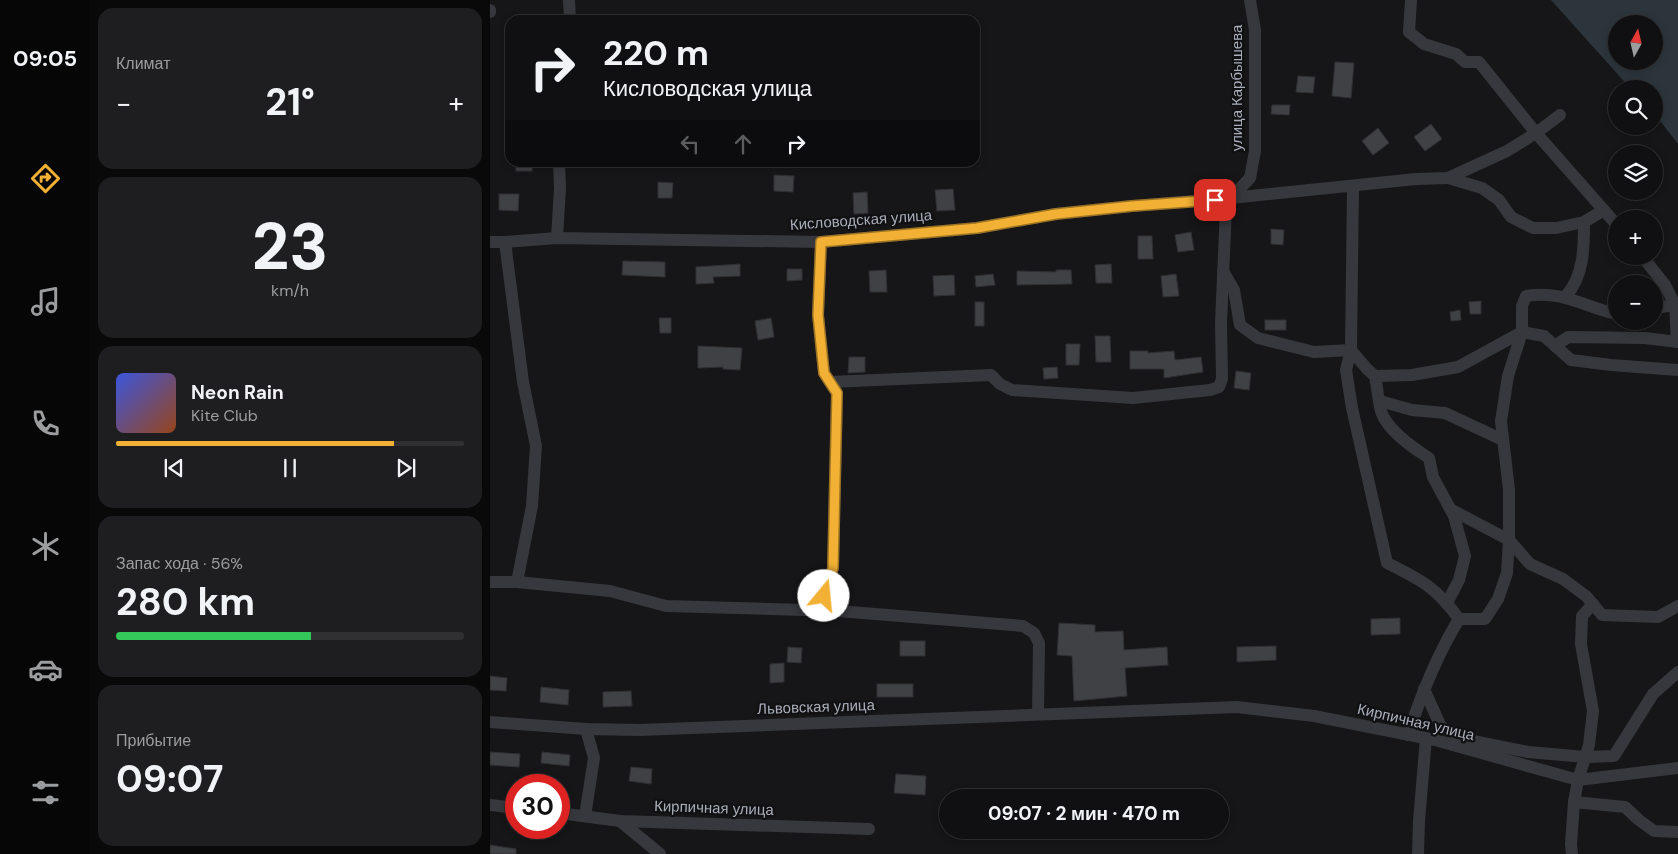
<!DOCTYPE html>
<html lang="ru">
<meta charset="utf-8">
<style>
:root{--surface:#101012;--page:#1e1e20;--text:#f1f3f6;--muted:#9c9d9f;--line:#303032;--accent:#f2b134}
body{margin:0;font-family:"DM Sans",sans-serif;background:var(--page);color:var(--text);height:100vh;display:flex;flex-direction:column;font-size:19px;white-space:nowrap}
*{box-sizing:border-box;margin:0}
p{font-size:16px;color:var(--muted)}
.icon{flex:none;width:28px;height:28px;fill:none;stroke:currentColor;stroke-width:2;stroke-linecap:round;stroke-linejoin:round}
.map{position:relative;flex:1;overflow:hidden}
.panel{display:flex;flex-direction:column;gap:8px;padding:8px;background:#09090a;width:400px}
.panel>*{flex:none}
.banner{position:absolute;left:15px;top:15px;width:475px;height:152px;border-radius:15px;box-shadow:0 2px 8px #0003,0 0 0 1px var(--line);background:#101012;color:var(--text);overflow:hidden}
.needle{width:32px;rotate:8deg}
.buttons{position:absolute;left:1118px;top:15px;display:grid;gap:10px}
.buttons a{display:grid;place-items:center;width:55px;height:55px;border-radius:50%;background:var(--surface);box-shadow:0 2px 8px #0003,0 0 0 1px var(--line);font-size:25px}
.speed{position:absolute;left:15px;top:774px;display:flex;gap:10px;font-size:25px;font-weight:700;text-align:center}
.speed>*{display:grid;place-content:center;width:65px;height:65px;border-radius:50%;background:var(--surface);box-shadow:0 2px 8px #0003,0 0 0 1px var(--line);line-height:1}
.speed .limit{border:8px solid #d22;background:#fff;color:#111}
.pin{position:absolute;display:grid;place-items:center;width:42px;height:42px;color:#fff;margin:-21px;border-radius:10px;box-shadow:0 2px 8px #0006}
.me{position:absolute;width:55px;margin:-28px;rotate:17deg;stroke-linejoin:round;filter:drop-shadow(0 0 4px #0008)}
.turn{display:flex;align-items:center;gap:18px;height:105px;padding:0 15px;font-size:22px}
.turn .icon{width:65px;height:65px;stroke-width:2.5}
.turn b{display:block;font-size:35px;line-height:42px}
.lanes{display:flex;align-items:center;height:48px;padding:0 15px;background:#0003;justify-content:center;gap:25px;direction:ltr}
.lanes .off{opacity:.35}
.big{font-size:38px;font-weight:700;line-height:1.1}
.panel .card{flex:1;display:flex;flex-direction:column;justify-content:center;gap:8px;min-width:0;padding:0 18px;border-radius:15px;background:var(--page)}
.panel .dial{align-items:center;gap:0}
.dial b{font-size:65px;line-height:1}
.song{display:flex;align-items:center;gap:15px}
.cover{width:60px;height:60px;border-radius:8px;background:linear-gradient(135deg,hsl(230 70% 55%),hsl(20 70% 35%))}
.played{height:5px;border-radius:2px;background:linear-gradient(90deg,var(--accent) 80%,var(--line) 80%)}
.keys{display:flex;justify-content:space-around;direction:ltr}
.heat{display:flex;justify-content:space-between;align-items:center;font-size:28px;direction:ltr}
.charge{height:8px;border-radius:4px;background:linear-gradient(90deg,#34c759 56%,var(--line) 0)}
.trip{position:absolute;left:449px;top:789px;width:290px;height:50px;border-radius:25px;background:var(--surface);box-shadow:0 2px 8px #0003,0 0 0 1px var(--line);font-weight:700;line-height:50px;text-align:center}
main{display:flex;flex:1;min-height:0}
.dock{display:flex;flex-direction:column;width:90px;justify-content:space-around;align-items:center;background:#060607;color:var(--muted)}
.dock .icon{width:35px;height:35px}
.dock .current{color:var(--accent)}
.dock b{font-size:22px;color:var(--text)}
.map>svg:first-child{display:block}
</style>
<main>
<nav class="dock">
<b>09:05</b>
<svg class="icon current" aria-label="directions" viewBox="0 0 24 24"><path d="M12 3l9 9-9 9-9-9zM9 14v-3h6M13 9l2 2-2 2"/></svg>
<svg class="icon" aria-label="music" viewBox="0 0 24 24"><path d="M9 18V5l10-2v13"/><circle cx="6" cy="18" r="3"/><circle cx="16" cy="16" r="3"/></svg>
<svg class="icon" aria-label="phone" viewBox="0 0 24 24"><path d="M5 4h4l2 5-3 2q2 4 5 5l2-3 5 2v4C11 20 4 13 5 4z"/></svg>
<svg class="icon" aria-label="climate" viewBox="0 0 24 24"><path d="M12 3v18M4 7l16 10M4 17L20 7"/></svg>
<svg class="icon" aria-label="car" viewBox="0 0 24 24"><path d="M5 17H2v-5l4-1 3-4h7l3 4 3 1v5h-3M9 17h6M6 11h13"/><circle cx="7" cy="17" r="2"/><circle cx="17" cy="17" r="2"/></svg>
<svg class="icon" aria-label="filters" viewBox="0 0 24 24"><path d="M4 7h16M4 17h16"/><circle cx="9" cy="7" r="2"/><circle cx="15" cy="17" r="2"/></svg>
</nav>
<section class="panel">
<div class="card"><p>Климат</p>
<div class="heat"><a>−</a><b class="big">21°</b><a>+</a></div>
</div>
<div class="card dial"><b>23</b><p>km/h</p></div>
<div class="card">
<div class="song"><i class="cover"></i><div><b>Neon Rain</b><p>Kite Club</p></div></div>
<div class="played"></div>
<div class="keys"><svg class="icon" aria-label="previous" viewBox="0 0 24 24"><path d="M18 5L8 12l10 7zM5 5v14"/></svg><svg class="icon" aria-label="pause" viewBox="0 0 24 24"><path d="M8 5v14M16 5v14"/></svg><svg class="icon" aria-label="next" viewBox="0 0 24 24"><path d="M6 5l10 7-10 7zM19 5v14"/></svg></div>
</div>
<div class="card"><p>Запас хода · 56%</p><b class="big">280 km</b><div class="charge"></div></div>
<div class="card"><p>Прибытие</p><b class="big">09:07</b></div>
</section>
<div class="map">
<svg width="1188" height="854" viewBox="0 0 1188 854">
<rect width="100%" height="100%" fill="#161618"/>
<!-- water -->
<path fill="#2c353c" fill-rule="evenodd" d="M1061 0H1188V144L1164 113V89H1141ZM1126 24H1164V61H1126Z"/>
<!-- building -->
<g fill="#404145" stroke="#303034">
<path d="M845 62 864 63 861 98 842 96Z"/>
<path d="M808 76 825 77 823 93 806 92Z"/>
<path d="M782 105H800L799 115 781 114Z"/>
<path d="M941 124 952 139 935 151 924 137Z"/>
<path d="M888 128 899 143 883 155 872 141Z"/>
<rect x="26" y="162" width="16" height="9"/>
<path d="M284 175 304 176 303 192 284 191Z"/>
<path d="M168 182 183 183 182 198H168Z"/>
<path d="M463 189 465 210 447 211 445 190Z"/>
<path d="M377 192 378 213 364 214 363 193Z"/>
<path d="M9 194H29L28 211 9 210Z"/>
<path d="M781 229 794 230 793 245 781 244Z"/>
<path d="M701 232 704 250 688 252 685 235Z"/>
<path d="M648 236H662L663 259H648Z"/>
<path d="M133 261 175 262V277L132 275Z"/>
<path d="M250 264V276L223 277 224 283 206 284V267Z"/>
<path d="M621 264 622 283H606L605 265Z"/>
<path d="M297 269H312V280L297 281Z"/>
<path d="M396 270 397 292H380L379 271Z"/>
<path d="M566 270H581L582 284 527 285V271L566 272Z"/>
<path d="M503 274 505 285 486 287 485 276Z"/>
<path d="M686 274 689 296 673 297 671 276Z"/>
<path d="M464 275 465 295 444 296 443 276Z"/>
<path d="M991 301V314H980L979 302Z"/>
<rect x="485" y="302" width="9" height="24"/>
<path d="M970 310 971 320 961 321 960 312Z"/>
<path d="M169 318H181V333H170Z"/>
<path d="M281 318 284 337 268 340 265 321Z"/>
<rect x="775" y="320" width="21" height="10"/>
<path d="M605 336H620L621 362H606Z"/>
<path d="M576 344H590L589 365H576Z"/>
<path d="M208 346 252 348 250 370 233 369V367L208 368Z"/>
<path d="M640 351H658V353L684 351 685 360 711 357 713 372 674 378V369H640Z"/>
<path d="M359 357H375V372L358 373Z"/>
<path d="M567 367 568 378 554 379 553 368Z"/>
<path d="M746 371 761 373 759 390 744 388Z"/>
<path d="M910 618V634L881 635V619Z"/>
<path d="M569 623 605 625V632L633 631 634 650 677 647 678 665 635 668 637 696 584 701 582 656 567 655Z"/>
<rect x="410" y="641" width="25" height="15"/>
<path d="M786 646V660L747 662V647Z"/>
<path d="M298 647 312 648 311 663 297 662Z"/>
<path d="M294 663V682L280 683V664Z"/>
<path d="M0 676 17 678 16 691 0 690Z"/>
<rect x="387" y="684" width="36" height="13"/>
<path d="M51 687 79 690 78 705 50 702Z"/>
<path d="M141 691 142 706 113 707V692Z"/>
<path d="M0 752 30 754 29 767 0 765Z"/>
<path d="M52 752 80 755 79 766 51 763Z"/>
<path d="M141 767 162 769 161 784 139 781Z"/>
<path d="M406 774 436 776 435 795 404 793Z"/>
<path d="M0 845 26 849V854H0Z"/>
</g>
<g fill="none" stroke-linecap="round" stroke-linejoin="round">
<!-- minor -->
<g stroke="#37383d" stroke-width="12">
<path d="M79 0 80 20"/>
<path d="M921 0 919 32 934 44 966 54 975 62H989L1046 133 1126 224"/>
<path d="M0 10V12"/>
<path d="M958 178 992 188 1009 200 1021 217 1043 228H1066L1094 222 1114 210"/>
<path d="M863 186 861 350 877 369 885 376C887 386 888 397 890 407 893 427 923 448 939 458L943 477 964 516 975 556 969 580 957 603"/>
<path d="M67 238 70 188 69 162"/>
<path d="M0 242H15L67 238 331 242 487 228 565 214 642 206 741 198 926 179 958 178 1017 151 1046 133 1070 115"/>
<path d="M15 242 33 382 46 446 42 506 27 582"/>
<path d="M1152 256 1175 285 1185 305 1187 342"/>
<path d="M733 271 744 290 750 325 768 338 824 352 861 350 856 370 862 408 897 563C931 580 946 587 969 619"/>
<path d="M1076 296C1094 276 1094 247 1094 222"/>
<path d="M1164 308 1185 305"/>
<path d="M1065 346 1078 337 1155 338 1188 342"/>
<path d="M885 376 922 375 968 367 1032 332 1054 336 1081 360 1121 365 1188 370"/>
<path d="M340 382 501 375 510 384 522 390 643 398 720 390 729 387 732 379 731 323 736 208 741 198 760 178 765 151V30L760 0"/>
<path d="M890 401 922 410 955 413 1013 440"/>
<path d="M960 509 1019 540 1040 564 1073 579 1096 596 1112 615 1168 617 1188 606"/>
<path d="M0 582H27L120 591 176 606 348 611 533 626 544 633 549 643 548 714"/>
<path d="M330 610 343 568 347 393 334 373 328 315 331 242"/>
<path d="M934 689 951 727 973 739 1038 752 1096 757 1124 756 1163 694 1188 672"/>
<path d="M0 722 96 729 150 730 747 707 824 716 945 740 1088 780 1188 768"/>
<path d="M918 735C931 695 947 655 969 619H995L1008 599 1017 573 1019 540V490L1011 421 1018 376 1032 332V306L1036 296C1073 290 1092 306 1126 314"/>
<path d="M1084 802 1135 807 1149 820 1164 831 1188 832"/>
<path d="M0 805 26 808"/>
<path d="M69 813 130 821 379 829"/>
<path d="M95 816 104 758 96 729"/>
<path d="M130 821 170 854"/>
<path d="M928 854 929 821 936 738"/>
<path d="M1082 854 1081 844 1084 802 1088 780 1099 745 1103 711 1091 644 1092 616 1103 604"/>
</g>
</g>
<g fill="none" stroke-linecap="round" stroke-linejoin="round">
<!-- route casing -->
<g stroke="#9d7322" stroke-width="12">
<path id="route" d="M334 596 343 568 347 393 334 373 328 315 331 242 487 228 566 214 642 206 725 200"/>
</g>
<!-- route -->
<use href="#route" stroke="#f2b134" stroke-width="9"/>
</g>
<g text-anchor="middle" stroke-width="4.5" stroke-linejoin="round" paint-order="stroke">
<!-- street labels -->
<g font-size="15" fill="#a8adb8" stroke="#111113">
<text transform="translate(747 88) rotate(-90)" y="5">улица Карбышева</text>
<text transform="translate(371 220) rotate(-4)" y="5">Кисловодская улица</text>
<text transform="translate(326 707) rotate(-2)" y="5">Львовская улица</text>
<text transform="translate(926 722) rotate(13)" y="5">Кирпичная улица</text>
<text transform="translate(224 808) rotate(2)" y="5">Кирпичная улица</text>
</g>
</g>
</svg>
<div class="buttons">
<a><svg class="needle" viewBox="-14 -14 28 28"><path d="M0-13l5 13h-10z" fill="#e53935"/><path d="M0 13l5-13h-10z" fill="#9c9d9f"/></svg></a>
<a><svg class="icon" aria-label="search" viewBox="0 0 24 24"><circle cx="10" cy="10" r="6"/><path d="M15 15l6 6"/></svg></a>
<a><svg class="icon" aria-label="layers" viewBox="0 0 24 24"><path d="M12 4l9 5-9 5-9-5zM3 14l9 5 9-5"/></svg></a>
<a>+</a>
<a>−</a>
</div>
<div class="speed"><div class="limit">30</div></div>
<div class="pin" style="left:725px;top:200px;background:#d93025"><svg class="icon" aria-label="arrive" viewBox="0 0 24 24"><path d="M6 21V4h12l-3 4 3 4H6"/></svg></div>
<svg class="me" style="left:334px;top:596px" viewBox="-20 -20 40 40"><circle r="19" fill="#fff"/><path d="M0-13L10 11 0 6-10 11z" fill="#f2b134"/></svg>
<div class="trip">09:07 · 2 мин · 470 m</div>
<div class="banner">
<div class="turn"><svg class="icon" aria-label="right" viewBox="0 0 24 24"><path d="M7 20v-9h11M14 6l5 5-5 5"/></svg><div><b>220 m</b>Кисловодская улица</div></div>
<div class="lanes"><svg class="icon off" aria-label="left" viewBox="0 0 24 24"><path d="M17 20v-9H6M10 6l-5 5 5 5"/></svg><svg class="icon off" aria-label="ahead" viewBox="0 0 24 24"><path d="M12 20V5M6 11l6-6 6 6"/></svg><svg class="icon" aria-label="right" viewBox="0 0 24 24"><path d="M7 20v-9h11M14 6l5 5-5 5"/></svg></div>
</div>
</div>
</main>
